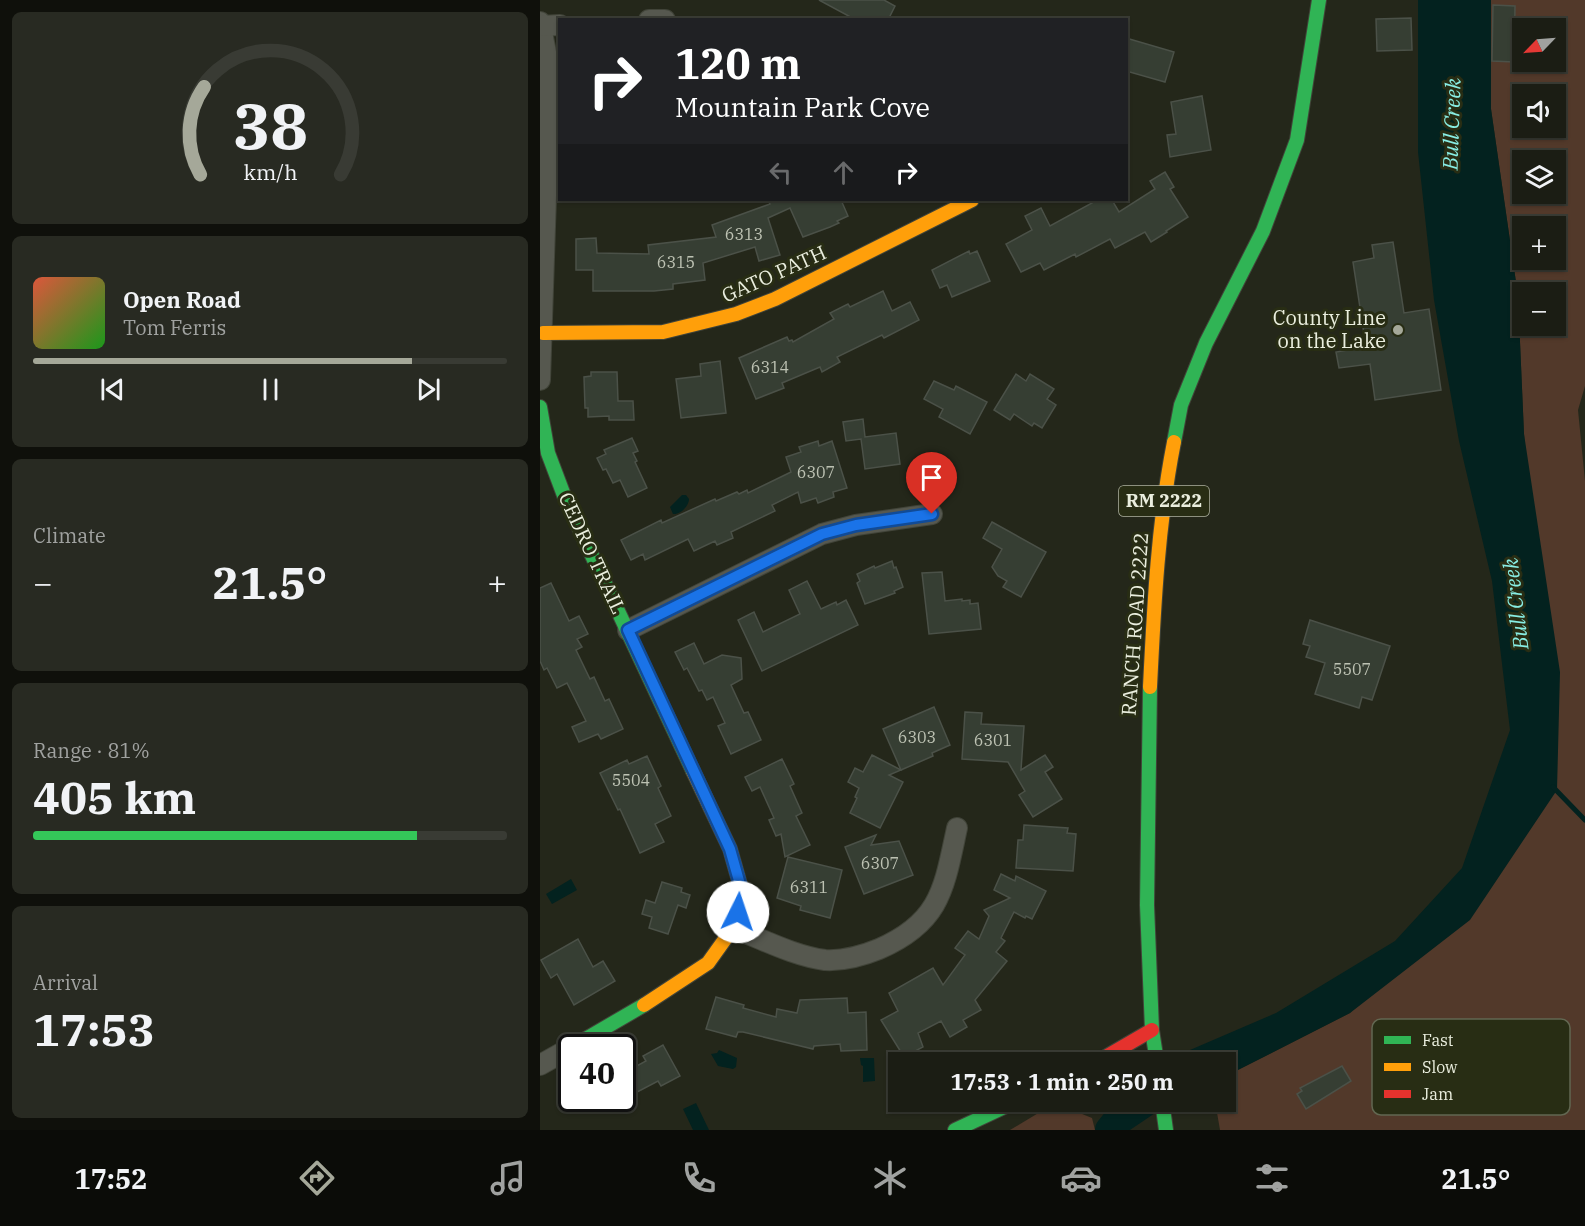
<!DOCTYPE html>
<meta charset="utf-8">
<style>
:root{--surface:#1b1d14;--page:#282a22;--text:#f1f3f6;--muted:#a0a2a0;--line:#393b34;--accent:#a5a899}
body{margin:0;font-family:"IBM Plex Serif",serif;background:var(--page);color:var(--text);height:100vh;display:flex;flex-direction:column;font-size:22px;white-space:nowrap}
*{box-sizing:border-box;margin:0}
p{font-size:20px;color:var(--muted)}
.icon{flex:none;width:33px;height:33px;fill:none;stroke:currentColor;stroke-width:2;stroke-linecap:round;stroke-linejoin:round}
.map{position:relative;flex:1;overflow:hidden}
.details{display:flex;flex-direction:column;gap:12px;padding:12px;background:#0f100b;width:540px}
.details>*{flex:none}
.guide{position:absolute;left:18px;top:18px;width:570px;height:183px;border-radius:0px;box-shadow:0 2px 4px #0004,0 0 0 2px var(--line);background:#202124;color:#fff;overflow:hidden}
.needle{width:39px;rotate:245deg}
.buttons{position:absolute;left:972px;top:18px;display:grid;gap:12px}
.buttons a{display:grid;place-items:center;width:54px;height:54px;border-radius:0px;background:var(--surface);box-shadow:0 2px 4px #0004,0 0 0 2px var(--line);font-size:30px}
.speed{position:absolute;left:18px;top:1034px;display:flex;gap:12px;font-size:30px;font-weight:700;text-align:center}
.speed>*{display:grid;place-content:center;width:78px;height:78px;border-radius:50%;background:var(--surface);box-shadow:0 2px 4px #0004,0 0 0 2px var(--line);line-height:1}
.speed .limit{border:3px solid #111;border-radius:9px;background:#fff;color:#111}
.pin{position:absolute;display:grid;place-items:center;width:51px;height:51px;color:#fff;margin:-62px -26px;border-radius:50% 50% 50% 0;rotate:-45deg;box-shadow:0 0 6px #0007}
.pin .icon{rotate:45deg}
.me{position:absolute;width:66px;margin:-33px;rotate:4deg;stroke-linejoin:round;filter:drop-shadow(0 0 4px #0008)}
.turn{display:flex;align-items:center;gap:21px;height:126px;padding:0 18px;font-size:27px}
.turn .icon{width:78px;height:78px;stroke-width:2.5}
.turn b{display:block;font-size:42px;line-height:51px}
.lanes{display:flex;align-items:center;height:57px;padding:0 18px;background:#0003;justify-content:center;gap:30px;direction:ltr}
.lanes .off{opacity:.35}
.big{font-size:45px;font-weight:700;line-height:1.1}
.details .tile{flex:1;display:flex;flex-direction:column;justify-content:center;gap:9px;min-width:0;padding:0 21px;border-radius:9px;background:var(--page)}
.details .dial{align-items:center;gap:0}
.dial svg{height:156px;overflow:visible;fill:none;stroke:var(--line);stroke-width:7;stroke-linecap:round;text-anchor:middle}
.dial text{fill:var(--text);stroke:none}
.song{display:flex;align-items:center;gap:18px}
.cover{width:72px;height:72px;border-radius:9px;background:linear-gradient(135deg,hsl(10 70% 55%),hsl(120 70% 35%))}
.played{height:6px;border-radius:3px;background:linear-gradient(90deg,var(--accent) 80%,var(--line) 80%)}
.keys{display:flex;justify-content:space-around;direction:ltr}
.heat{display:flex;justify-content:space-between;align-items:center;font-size:33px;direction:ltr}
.charge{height:9px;border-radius:4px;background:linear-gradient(90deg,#34c759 81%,var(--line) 0)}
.trip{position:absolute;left:348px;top:1052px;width:348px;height:60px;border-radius:0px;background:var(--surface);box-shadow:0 2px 4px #0004,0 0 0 2px var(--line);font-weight:700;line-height:60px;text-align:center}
.tab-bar{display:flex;height:96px;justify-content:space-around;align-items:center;background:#0b0c08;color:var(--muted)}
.tab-bar .icon{width:42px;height:42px}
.tab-bar .on{color:var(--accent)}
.tab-bar b{font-size:27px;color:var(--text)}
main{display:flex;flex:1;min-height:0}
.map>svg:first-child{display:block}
</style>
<main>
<section class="details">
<div class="tile dial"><svg viewBox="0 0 100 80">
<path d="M14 69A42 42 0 1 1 86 69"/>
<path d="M14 69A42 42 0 0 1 16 24" stroke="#a5a899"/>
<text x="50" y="56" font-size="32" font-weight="700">38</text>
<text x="50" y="72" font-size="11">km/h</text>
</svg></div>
<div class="tile">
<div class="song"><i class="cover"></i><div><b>Open Road</b><p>Tom Ferris</p></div></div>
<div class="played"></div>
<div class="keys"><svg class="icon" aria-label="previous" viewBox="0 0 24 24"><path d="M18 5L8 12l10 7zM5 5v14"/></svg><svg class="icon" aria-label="pause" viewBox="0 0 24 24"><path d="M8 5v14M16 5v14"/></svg><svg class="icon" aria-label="next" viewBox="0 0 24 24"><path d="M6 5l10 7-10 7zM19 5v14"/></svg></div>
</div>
<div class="tile"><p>Climate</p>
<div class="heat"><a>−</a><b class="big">21.5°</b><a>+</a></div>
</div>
<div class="tile"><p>Range · 81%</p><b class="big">405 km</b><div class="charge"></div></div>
<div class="tile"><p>Arrival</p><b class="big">17:53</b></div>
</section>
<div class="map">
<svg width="1045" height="1130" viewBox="0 0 1045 1130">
<rect width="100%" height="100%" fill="#24271a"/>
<!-- green -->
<g fill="#52392a" fill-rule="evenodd">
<path d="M951 0H1045V386L1038 410 1045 481V1130H680L675 1101H686V1076L810 1013 1017 790 984 434 978 296 951 109ZM982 28H1016V62H982ZM982 94H1016V128H982ZM982 160H1016V194H982ZM982 226H1016V260H982ZM982 292H1016V326H982Z"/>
<path d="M515 1103 552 1118 555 1130H470Z"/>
</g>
<!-- water -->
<g fill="#03221f">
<path d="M878 0H951V109L978 296 984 434 1020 672 1017 790 930 920 810 1013 686 1076V1062H637L636 1056 736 1013 855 941 922 868 970 730 952 581 919 441 894 300 878 152Z"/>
<path d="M142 495H146L149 499C149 506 140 515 133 514L130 507Z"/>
<path d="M31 879 37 890 12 904 6 894Z"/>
<path d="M179 1050 197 1058 196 1067 193 1069 178 1066 171 1054 177 1053Z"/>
<path d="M320 1058H334L335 1081 323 1082V1066L321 1065Z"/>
<path d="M156 1103 169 1130H153L143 1109Z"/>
</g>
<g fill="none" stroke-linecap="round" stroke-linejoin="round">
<!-- stream -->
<path stroke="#03221f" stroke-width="5" d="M1013 787 1045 820"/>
<!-- river -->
<path stroke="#03221f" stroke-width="30" d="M570 1130 578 1120 606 1101"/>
</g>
<!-- building -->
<g fill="#363e33" stroke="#4b5148" stroke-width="1.5">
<path d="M279 0H344L355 6 348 20H316Z"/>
<path d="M953 5 975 6 974 62 952 61Z"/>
<path d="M871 18 872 50 837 51 836 19Z"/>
<path d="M586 38 634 52 625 82 586 71Z"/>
<path d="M662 96 671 150 630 157 627 135 636 134 631 102Z"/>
<path d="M625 172 634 187 630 189 648 217 626 231 627 232 611 242 605 232 575 248 570 239 536 257 535 254 504 270 500 263 481 272 466 244 492 230 485 216 501 208 510 226 552 203 550 200H572L579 212 615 189 610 181Z"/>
<path d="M229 200H301L308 216 297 221 299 223 290 227 263 237 250 208 228 218 240 255 219 261 215 247 163 263 165 280 133 284V289L114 291H53V270H36V239L56 238 57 253 109 254 108 245 176 237 172 225 230 204Z"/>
<path d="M853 242 864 313 889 309 901 390 835 400 830 364 799 368 796 352 826 347 813 262 834 258 832 245Z"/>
<path d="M429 251 430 254 437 251 450 281 412 297 407 285 400 288 392 270Z"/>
<path d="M343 291 352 311 370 302 379 320 344 338 342 335 297 357 300 362 282 372 280 367 242 383 244 388 216 399 199 358 247 337 249 341 252 340 253 342 294 319 290 313 308 304 310 307Z"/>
<path d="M180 361 186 413 141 418 136 379 161 376 160 364Z"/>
<path d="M51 372H77L78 401H93L94 420H69V416L48 417V408H45L44 377 51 376Z"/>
<path d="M476 374 486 381 490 374 514 389 507 399 516 405 502 428 494 423 492 426 474 414 470 420 454 410Z"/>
<path d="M394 381 414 390 416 386 447 402 430 434 399 417 403 409 384 399Z"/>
<path d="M323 419 325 437 356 433 360 464 325 469 321 439 306 441 303 422Z"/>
<path d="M92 438 98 451 93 453 97 461 95 462 107 488 88 497 80 480 73 483 66 469 63 470 57 458 66 454 64 450Z"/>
<path d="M278 441 279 446 292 441 307 488 293 492 294 497 278 503 276 498 261 503 258 492 232 505 235 511 191 532 193 538 177 545 175 541 154 551 148 539 105 560 103 554 91 560 81 540 121 520 122 523 175 499 176 501 197 492 199 494 207 490 208 493 251 472 246 457 261 452 259 447Z"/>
<path d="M452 522 506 552 481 597 463 587 467 581 458 576 452 567 462 549 443 538Z"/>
<path d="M352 561 354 568 356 567 363 587 354 591 355 593 325 604 317 583 320 581 317 574 334 566 335 568Z"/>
<path d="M402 572 405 601 422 599V601L430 600V604L438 603 441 629 389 634 382 573Z"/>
<path d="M267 581 281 609 296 602 297 605 306 600 318 625 222 671 198 620 214 612 223 632 260 614 249 590Z"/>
<path d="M11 583 29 621 39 616 48 634 37 639 42 647 36 650 50 679 54 677 65 701 69 699 83 729 61 739 58 734 39 742 32 727 46 721 27 683 17 688 7 668 4 670 0 661V588Z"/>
<path d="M770 620 850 646 832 700 822 697 819 708 775 694 785 663 766 657 770 646 763 644Z"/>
<path d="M154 643 164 664 182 655 201 658 202 679 191 685 204 713 208 712 221 740 191 754 178 726 185 723 173 697 167 700 162 690 159 691 147 668 144 670 135 652Z"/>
<path d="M394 707 410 745 392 753 393 756 361 770 343 729Z"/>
<path d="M425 712 442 713 441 724 484 726 481 770 505 755 513 767 505 772 522 799 493 817 479 795 485 791 468 762 422 759Z"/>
<path d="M332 755 361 770 349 775 363 782 340 828 310 813 317 798 315 797 319 788 308 782 315 768 323 772Z"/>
<path d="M107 756 121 786 118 788 131 816 115 824 124 842 100 853 80 809 78 810 60 773 87 760 89 764Z"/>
<path d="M242 759 254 784 250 786 262 813 256 816 270 845 245 857 241 834 236 836 229 820 234 818 220 787 212 791 205 777Z"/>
<path d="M484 825 528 828 527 833 536 834 533 871 476 868 478 840H483Z"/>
<path d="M336 835 331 845 359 841 373 875 324 894 305 847Z"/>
<path d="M248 857 302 870 290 918 260 910 261 906 237 898Z"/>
<path d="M461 874 475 881 476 876 506 891 492 919 486 916 485 918 474 912 461 938 465 941 456 952 467 961 435 1000 441 1010 423 1020 427 1027 410 1037 401 1021 378 1033 383 1047 364 1057 341 1020 358 1011 349 993 393 968 403 985 425 955 415 948 428 931 439 939 449 916 444 910 470 898 454 890Z"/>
<path d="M122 882 142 888 141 892 150 895 146 908 138 905 128 934 109 928 112 917 102 914 106 900 115 903Z"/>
<path d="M38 939 53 967 63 961 75 981 34 1005 17 974 11 978 1 960Z"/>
<path d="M176 997 204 1005 203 1008 236 1017 237 1009 257 1013 260 1000 307 998 308 1013 326 1012 327 1050 301 1051 300 1044 274 1046 273 1049 203 1032H198L196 1037 166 1029Z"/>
<path d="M123 1045 140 1076 121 1086 118 1081 82 1100V1074L106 1061 103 1056Z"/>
<path d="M802 1066 811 1081 766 1109 757 1094 762 1091 760 1088Z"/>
</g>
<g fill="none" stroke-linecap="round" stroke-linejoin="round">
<!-- street casing -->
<g stroke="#414439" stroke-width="22">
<g id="street">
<path d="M109 20H125"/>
<path d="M0 22 10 73 0 380"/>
<path d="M1 26 20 25"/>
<path d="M88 630 282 534 316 525 392 514"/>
<path d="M193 928C222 939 254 956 285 960 303 961 322 956 339 949 401 922 404 888 417 828"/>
<path d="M0 1065 32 1047"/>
</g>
</g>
<!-- fast casing -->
<g stroke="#414439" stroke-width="16">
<g id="fast">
<path d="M0 407 8 453 25 498 153 771"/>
<path d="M634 442 641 405 666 343 723 231 757 140 779 0"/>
<path d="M610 687 607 905 612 1030 617 1062"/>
<path d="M32 1047 104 1005"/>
<path d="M622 1101 626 1130"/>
<path d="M415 1130 477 1101"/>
</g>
</g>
<!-- slow casing -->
<g stroke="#414439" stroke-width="16">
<g id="slow">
<path d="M3 333 123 332 196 314 235 299 432 200"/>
<path d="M610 687C614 605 618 523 634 442"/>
<path d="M104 1005 168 963 193 928 203 895 190 849 153 771"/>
</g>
</g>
<!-- jam casing -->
<g stroke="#414439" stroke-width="16">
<path id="jam" d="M557 1062 612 1030"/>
</g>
<!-- street -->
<use href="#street" stroke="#56584f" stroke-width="20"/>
<!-- fast -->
<use href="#fast" stroke="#30b455" stroke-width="14"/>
<!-- slow -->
<use href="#slow" stroke="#ff9f0a" stroke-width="14"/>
<!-- jam -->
<use href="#jam" stroke="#e5322d" stroke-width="14"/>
</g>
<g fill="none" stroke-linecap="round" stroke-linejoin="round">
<!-- route casing -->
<g stroke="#114b97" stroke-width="15">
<path id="route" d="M198 912 203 895 190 849 88 630 282 534 316 525 392 514"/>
</g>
<!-- route -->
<use href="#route" stroke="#1a73e8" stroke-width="10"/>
</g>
<!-- markers -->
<circle fill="#a5a899" stroke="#282d14" stroke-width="2" cx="858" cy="330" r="6"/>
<g text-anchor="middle" stroke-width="6" stroke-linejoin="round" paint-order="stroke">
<!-- number labels -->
<g font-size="16" fill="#bdc2b3">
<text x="204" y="240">6313</text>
<text x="136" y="268">6315</text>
<text x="230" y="373">6314</text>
<text x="276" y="478">6307</text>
<text x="812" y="675">5507</text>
<text x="377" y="743">6303</text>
<text x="453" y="746">6301</text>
<text x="91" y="786">5504</text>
<text x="340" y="869">6307</text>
<text x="269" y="893">6311</text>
</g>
<!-- shield labels -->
<rect fill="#282d14" stroke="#b0b4a1" stroke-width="1.5" x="579" y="486" width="90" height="30" rx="4.5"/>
<g font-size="18" font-weight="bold" fill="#eaeede">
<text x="624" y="507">RM 2222</text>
</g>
<!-- street labels -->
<g font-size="20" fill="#eaeede" stroke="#282d14">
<text transform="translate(234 274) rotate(-24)" y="7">GATO PATH</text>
<text transform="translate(52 553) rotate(65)" y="7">CEDRO TRAIL</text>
<text transform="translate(595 624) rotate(-86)" y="7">RANCH ROAD 2222</text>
</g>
<!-- poi labels -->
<g font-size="20" fill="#eaeede" stroke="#282d14" text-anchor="end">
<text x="846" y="325">County Line<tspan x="846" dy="23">on the Lake</tspan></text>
</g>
<!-- water labels -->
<g font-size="21" font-style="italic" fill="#88eee4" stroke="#282d14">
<text transform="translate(912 124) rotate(-88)" y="7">Bull Creek</text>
<text transform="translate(976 604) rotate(-97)" y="7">Bull Creek</text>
</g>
</g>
<!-- legend -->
<rect x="832" y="1019" width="198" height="96" rx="9" fill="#282d14" stroke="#626751" stroke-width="1.5"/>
<rect x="844" y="1036" width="27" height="8" fill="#30b455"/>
<rect x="844" y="1063" width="27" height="8" fill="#ff9f0a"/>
<rect x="844" y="1090" width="27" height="8" fill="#e5322d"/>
<g font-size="16" fill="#eaeede">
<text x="882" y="1046">Fast</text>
<text x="882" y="1073">Slow</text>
<text x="882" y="1100">Jam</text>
</g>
</svg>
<div class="buttons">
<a><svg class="needle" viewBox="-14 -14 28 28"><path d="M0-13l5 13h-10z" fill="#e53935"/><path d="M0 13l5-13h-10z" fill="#a0a2a0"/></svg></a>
<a><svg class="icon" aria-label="sound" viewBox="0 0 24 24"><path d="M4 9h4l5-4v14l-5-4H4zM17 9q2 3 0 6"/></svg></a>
<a><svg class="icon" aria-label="layers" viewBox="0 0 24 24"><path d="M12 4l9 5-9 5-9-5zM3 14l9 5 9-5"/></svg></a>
<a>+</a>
<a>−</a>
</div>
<div class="speed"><div class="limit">40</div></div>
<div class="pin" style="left:392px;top:514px;background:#d93025"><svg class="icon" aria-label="arrive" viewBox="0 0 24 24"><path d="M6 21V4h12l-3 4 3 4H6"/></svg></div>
<svg class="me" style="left:198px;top:912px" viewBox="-20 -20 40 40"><circle r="19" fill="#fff"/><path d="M0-13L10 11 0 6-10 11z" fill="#1a73e8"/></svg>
<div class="trip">17:53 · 1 min · 250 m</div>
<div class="guide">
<div class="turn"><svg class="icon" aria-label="right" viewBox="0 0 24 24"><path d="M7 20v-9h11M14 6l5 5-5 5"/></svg><div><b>120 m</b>Mountain Park Cove</div></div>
<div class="lanes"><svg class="icon off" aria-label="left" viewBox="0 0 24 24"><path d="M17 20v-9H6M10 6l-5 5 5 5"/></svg><svg class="icon off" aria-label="ahead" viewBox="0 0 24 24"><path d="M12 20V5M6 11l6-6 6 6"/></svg><svg class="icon" aria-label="right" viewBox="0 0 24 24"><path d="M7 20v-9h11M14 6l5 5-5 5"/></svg></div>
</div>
</div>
</main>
<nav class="tab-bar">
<b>17:52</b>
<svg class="icon on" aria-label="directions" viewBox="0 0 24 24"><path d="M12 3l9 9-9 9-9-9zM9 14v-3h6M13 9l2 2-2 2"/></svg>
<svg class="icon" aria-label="music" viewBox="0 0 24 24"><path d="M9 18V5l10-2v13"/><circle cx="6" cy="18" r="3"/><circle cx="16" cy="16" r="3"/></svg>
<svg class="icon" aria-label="phone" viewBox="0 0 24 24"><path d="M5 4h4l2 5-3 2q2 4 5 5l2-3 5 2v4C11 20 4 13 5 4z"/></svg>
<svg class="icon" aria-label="climate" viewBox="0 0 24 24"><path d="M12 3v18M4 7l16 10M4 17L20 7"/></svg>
<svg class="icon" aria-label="car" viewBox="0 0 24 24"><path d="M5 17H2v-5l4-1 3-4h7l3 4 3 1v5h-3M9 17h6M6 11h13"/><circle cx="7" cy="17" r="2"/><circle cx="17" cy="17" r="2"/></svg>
<svg class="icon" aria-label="filters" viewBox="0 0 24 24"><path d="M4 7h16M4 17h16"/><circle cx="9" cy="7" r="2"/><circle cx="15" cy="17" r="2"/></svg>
<b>21.5°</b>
</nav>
